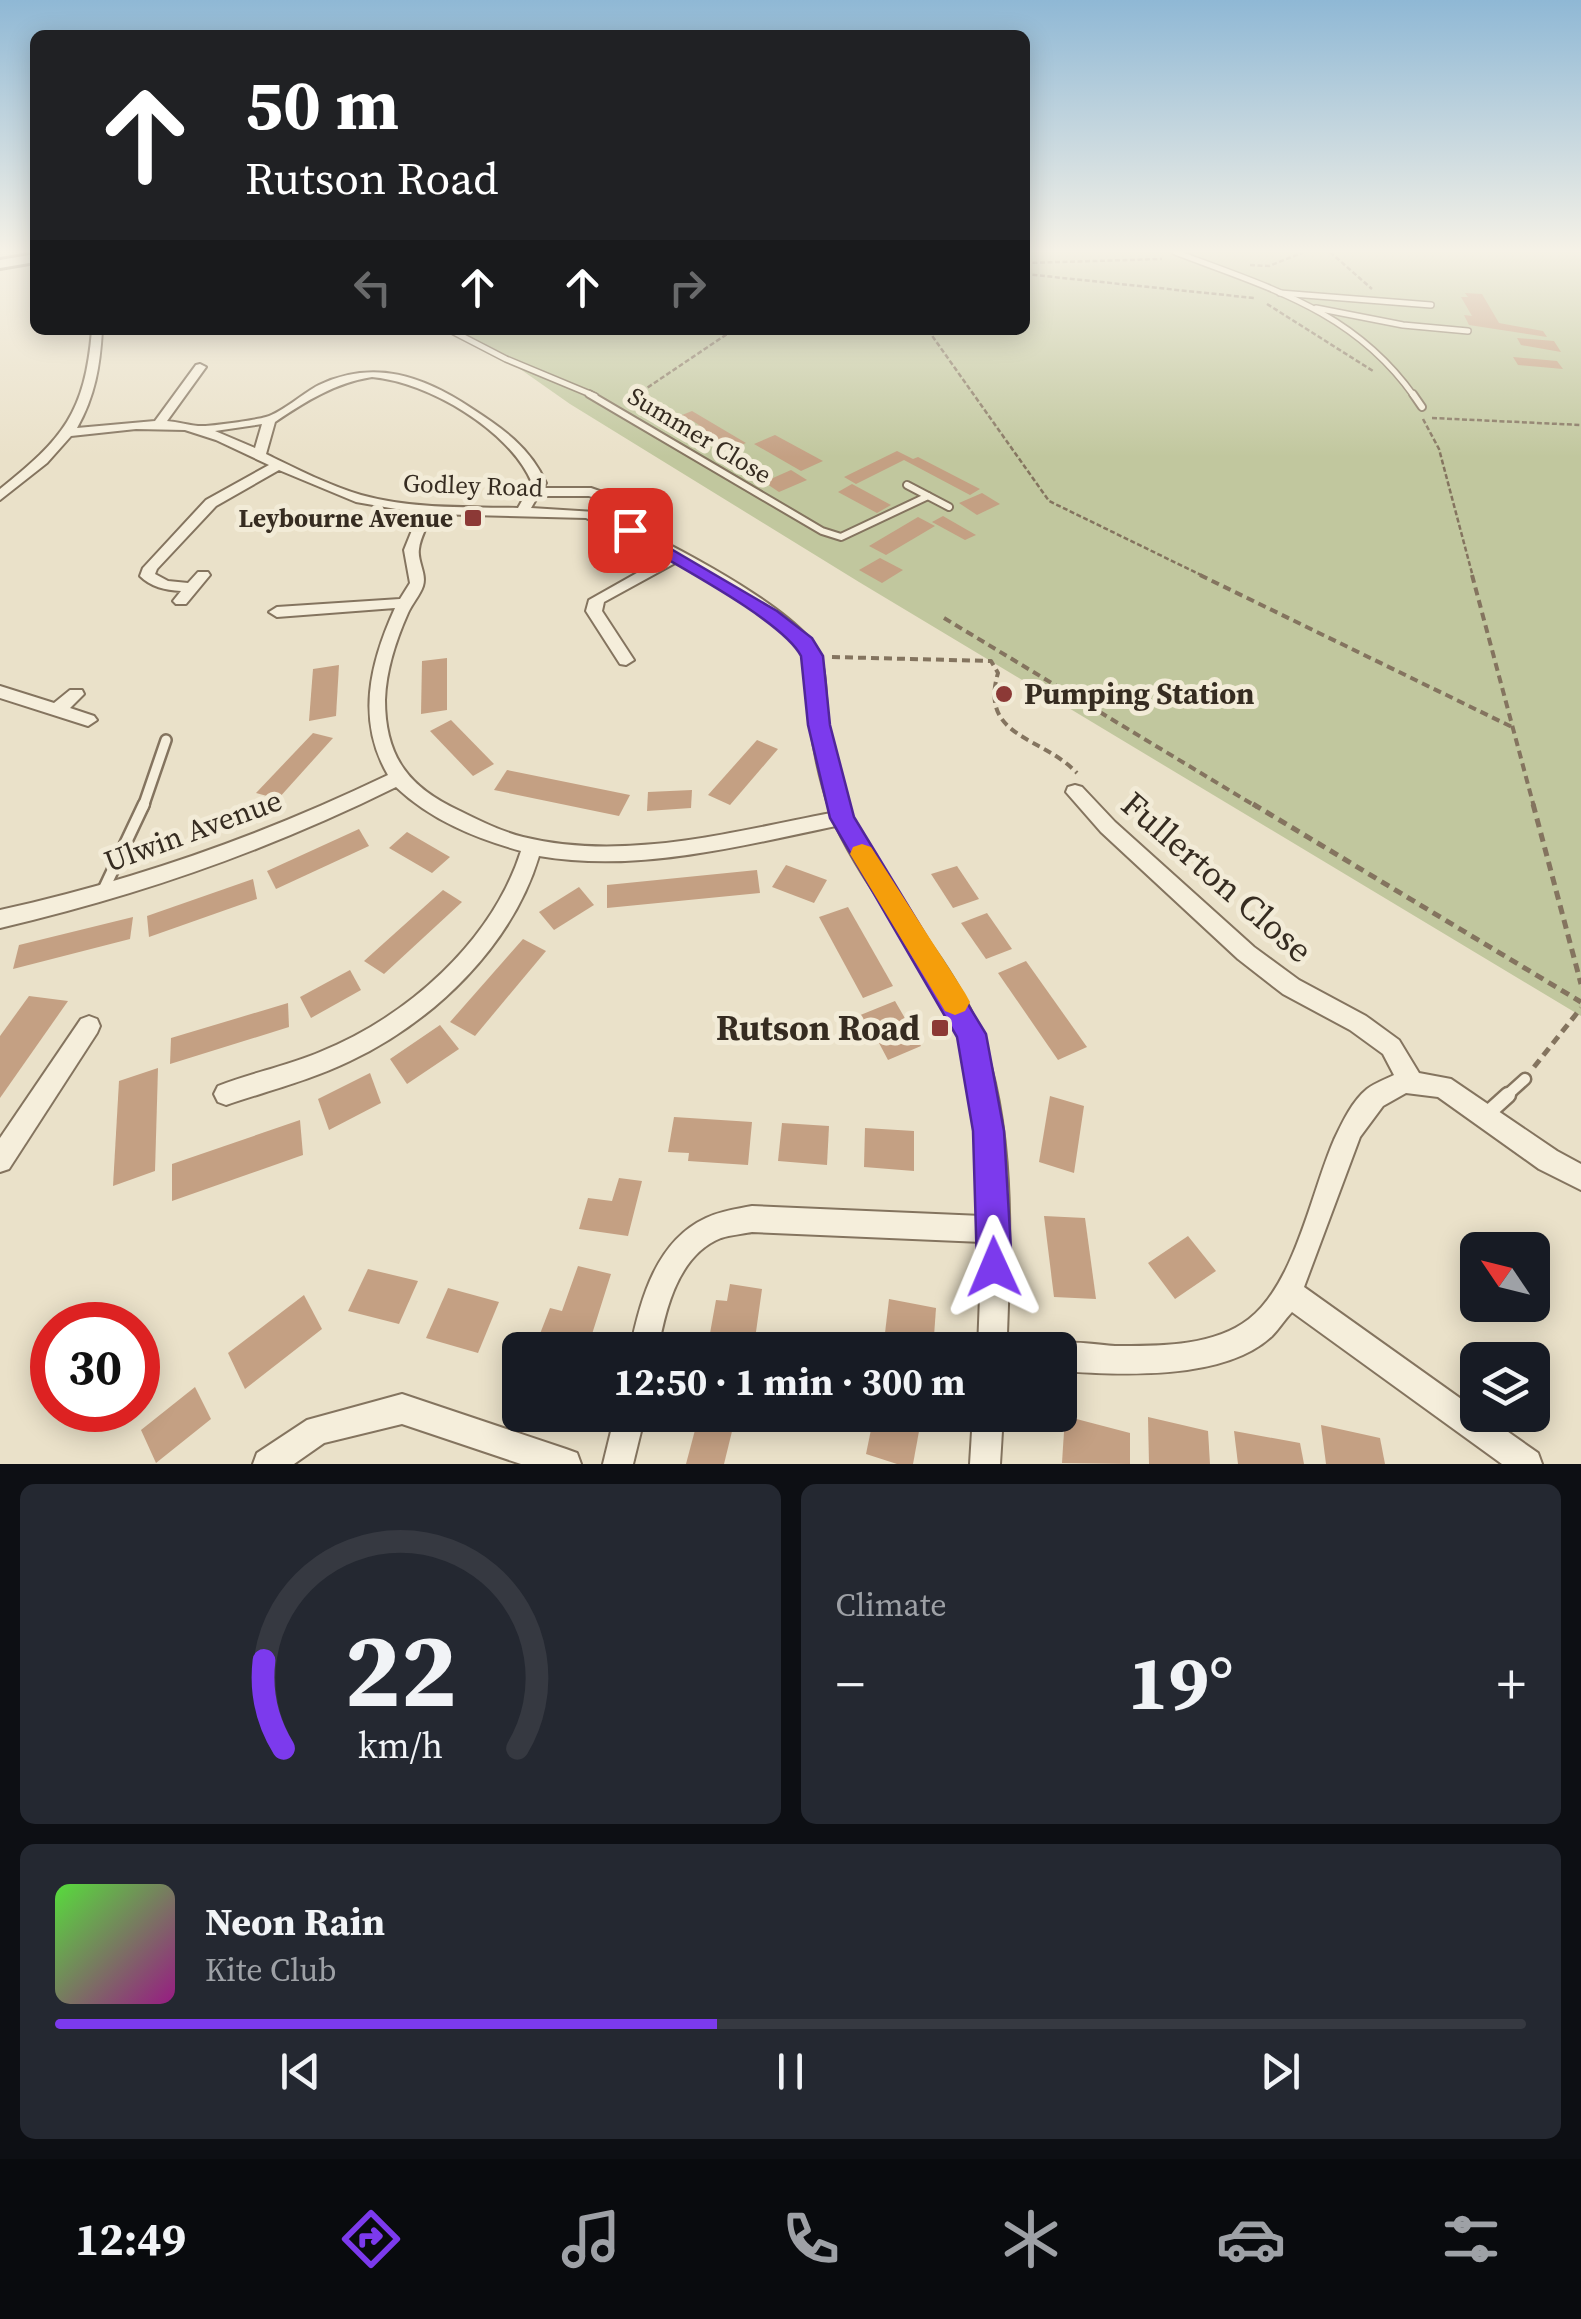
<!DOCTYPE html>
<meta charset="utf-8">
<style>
:root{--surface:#171b24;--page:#242831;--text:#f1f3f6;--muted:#9ea1a6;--line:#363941;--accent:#7c3aed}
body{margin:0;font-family:"Source Serif 4",serif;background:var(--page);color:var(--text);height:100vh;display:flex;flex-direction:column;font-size:38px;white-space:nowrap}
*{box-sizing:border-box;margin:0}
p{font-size:32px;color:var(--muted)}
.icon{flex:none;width:55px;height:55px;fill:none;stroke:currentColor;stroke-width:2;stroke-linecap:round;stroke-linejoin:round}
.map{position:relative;height:1464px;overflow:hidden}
.panel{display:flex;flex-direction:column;gap:20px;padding:20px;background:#0d0f14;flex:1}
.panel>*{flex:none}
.banner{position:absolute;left:30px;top:30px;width:1000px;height:305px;border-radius:15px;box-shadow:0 5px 25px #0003;background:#202124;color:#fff;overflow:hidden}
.needle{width:65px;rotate:305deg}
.controls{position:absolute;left:1460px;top:1232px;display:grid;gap:20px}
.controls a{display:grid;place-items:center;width:90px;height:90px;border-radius:15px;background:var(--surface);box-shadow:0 5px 25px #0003;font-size:50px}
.speed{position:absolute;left:30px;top:1302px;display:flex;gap:20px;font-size:50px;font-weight:700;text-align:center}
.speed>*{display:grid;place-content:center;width:130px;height:130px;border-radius:50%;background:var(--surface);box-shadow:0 5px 25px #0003;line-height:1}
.speed .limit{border:15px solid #d22;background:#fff;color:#111}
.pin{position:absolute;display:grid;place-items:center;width:85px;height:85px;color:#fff;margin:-42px;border-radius:20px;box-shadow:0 5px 15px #0006}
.me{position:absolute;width:110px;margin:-55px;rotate:359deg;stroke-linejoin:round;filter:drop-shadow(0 0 8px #0008)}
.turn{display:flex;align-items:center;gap:35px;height:210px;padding:0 50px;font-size:45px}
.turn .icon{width:130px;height:130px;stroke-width:2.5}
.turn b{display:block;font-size:70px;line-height:85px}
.lanes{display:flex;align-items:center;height:95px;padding:0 50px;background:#0003;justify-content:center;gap:50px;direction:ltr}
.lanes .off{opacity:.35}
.big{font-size:75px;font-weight:700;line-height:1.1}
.panel .tile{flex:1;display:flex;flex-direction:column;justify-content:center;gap:15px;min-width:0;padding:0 35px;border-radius:15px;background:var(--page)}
.panel .dial{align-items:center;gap:0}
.dial svg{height:260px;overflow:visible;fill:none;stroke:var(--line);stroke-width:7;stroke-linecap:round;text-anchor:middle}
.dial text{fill:var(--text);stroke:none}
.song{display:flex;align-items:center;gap:30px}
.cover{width:120px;height:120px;border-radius:15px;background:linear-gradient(135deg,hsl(110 70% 55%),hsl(310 70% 35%))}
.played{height:10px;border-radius:5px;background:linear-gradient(90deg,var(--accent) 45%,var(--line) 45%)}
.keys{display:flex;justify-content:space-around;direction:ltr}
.heat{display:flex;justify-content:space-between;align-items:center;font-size:55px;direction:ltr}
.panel .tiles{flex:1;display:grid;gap:20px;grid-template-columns:1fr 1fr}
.tile:last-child{grid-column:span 2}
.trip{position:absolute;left:502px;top:1332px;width:575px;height:100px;border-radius:15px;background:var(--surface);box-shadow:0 5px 25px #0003;font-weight:700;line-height:100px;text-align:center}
.tab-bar{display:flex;height:160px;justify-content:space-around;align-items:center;background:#090b0e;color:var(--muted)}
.tab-bar .icon{width:70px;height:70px}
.tab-bar .active{color:var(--accent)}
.tab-bar b{font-size:45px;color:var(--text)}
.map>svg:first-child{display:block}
</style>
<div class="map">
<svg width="1581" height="1464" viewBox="0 0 1581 1464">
<rect width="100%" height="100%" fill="#eae1c9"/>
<!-- green -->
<path fill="#c1c79e" d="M1025 252H1581V1016L859 582 570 404 506 359 450 330H1025Z"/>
<!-- building -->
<g fill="#c4a083">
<path d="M1465 293 1482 294 1499 323 1543 331 1547 337 1469 325 1464 315 1472 316 1461 297H1468Z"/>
<path d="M1517 338 1554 341 1561 352 1521 345Z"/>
<path d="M1513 357 1557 361 1563 369 1518 365Z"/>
<path d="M692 411 746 443 731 449 693 427 699 425 693 421 683 425 672 419Z"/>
<path d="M775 435 823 461 801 471 754 444Z"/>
<path d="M897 451 913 459 918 457 980 489 970 495 904 460 856 484 844 477Z"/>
<path d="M791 470 807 480 779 492 764 482Z"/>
<path d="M852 484 891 505 877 513 838 492Z"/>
<path d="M982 493 1000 504 977 515 959 503Z"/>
<path d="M943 516 976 535 965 540 932 522Z"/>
<path d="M918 517 935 526 886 555 869 546Z"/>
<path d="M880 558 903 570 882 583 859 570Z"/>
<path d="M447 658V710L421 714 422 661Z"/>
<path d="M339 665 336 716 309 721 313 669Z"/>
<path d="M451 720 494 764 473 776 430 731Z"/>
<path d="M313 733 333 738 278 799 256 793Z"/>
<path d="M757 740 778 749 730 805 708 795Z"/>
<path d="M507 770 630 795 619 816 494 790Z"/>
<path d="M692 790 691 808 647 811 648 792Z"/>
<path d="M359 829 369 846 276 889 267 871Z"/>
<path d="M407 832 450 857 432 873 389 848Z"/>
<path d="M786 865 827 880 814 903 772 887Z"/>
<path d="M957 866 979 899 953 908 931 874Z"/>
<path d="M757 870 760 893 607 908V885Z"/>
<path d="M253 879 257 899 149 937 147 916Z"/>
<path d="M579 887 594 905 554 930 539 912Z"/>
<path d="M443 890 462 902 384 974 364 961Z"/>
<path d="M848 907 893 986 863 998 819 917Z"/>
<path d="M987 913 1012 949 986 959 961 923Z"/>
<path d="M133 917 130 939 13 969 19 945Z"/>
<path d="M523 939 546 951 475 1036 450 1022Z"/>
<path d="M1026 961 1087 1047 1058 1060 998 973Z"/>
<path d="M350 970 361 990 311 1018 300 997Z"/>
<path d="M29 996 68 1001 0 1098V1036Z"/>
<path d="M895 1001 921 1046 888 1060 870 1026 859 1030 853 1018Z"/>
<path d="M288 1003 289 1027 170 1064 171 1038Z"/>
<path d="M440 1025 459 1049 407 1084 390 1059Z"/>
<path d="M158 1068 155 1171 113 1186 119 1081Z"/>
<path d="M370 1073 381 1103 329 1130 318 1099Z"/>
<path d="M1050 1096 1084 1106 1074 1173 1039 1162Z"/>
<path d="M674 1117 752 1122 748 1165 688 1161 689 1153 668 1152Z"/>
<path d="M300 1120 303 1155 172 1201V1164Z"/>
<path d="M782 1123 829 1126 827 1165 778 1161Z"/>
<path d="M865 1128 914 1131V1171L864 1167Z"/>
<path d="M619 1178 642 1181 628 1236 579 1229 588 1198 612 1201Z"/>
<path d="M1044 1216 1085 1218 1096 1299 1054 1297Z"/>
<path d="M1188 1236 1216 1271 1175 1299 1148 1263Z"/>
<path d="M578 1266 611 1274 587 1350H550L552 1342 538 1339 550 1308 562 1311Z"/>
<path d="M368 1269 418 1281 399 1324 348 1311Z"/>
<path d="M730 1284 762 1289 755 1339 765 1340 764 1350H707L716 1300 727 1301Z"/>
<path d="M448 1288 499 1302 478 1353 426 1338Z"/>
<path d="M304 1295 322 1329 245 1389 228 1353Z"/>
<path d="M889 1299 936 1308 933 1350H883Z"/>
<path d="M195 1387 211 1419 156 1463 141 1430Z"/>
<path d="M699 1415H736L724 1464H686Z"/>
<path d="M874 1415H922L913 1464H897L866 1454Z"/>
<path d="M1065 1416 1130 1433V1464L1062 1463Z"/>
<path d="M1148 1417 1208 1431 1210 1464H1149Z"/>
<path d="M1321 1425 1380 1438 1385 1464H1326Z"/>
<path d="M1234 1431 1300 1443 1304 1464H1238Z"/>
</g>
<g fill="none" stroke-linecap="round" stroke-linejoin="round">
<!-- service-far4 casing -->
<g stroke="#84745f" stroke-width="8">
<g id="service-far4">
<path d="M1175 252C1269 288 1353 310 1414 396"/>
<path d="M1280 293 1431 305"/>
<path d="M1316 308 1403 325 1468 331"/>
<path d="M450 330 506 359 595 396"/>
</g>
</g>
<!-- service-far3 casing -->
<g stroke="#84745f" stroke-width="10">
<g id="service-far3">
<path d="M589 394 822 531 841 537 928 496"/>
<path d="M1413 394 1422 407"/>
<path d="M907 485 949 507"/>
</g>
</g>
<!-- service-far2 casing -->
<g stroke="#84745f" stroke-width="14">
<path id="service-far2" d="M143 807 166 740"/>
</g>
<!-- service-far1 casing -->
<g stroke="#84745f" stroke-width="15">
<g id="service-far1">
<path d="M102 893 144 804"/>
<path d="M1505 1097 1525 1079"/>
</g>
</g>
<!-- service casing -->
<g stroke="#84745f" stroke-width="19">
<path id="service" d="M1487 1114 1508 1095"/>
</g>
<!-- minor casing -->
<g stroke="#84745f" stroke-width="4">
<g id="minor">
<path d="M92 330H102C100 366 95 396 77 428L155 421 196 365 200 364 206 367 167 421C178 422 188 425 198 426 208 427 256 420 266 417 283 412 303 393 319 385 374 359 423 376 471 408 502 428 530 447 546 483L543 488H591L608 494 612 504 607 516C659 536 771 596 808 637 830 661 824 694 828 724 832 751 838 779 847 805 871 877 930 932 965 999 1016 1095 1011 1227 1007 1334L1028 1340 1032 1350H978L982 1242 752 1232C742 1234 731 1235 721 1238 678 1255 665 1310 658 1350H630C640 1300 656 1241 706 1218 721 1211 736 1209 752 1206L982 1216C980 1148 979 1074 949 1012 917 946 867 892 836 826 740 846 638 873 539 856 512 946 434 1021 350 1061 311 1080 267 1091 226 1105L218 1102 214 1094 218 1086C251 1073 287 1066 320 1052 407 1017 492 942 521 851 475 838 431 820 396 787 269 850 138 896 0 928V910C136 880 263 835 388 775 356 720 370 663 395 608L277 617 269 612 277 607 400 599 410 583 404 550 419 513 356 502 279 470 216 506 157 569 155 574 168 581 188 583 198 572H208L210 575 186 604H176L173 601 181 591C165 590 151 587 140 576L143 568 206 500 269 465 216 440 185 430 136 429 71 436 47 463 0 500V489C63 439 85 413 92 330ZM372 377C428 382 510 430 532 483L518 508C466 507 411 509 361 495 328 485 297 469 266 454L275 422C306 401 335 383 372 377ZM262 424 255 448 215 431ZM538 496H589L597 499 595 512 531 508ZM432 514 586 518 667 556 589 600 586 611 620 664 626 665 634 660 602 611 604 602 677 562C708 580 788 622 802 653 812 674 808 700 810 722 814 753 821 784 831 813 732 832 623 862 523 837 500 831 480 821 460 811 409 788 385 757 385 700 386 670 396 640 408 613 412 604 420 595 423 586 427 574 417 561 419 549 420 538 428 524 432 514Z"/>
<path d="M0 686 54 703 70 690H82L84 694 70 708 94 716 97 720 88 726 0 698Z"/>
<path d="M1075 785 1082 787 1115 822 1254 947 1299 980 1366 1016 1399 1040 1419 1073 1451 1079 1557 1151 1581 1164V1190L1539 1169 1438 1097 1406 1093 1383 1106 1360 1137 1304 1287 1478 1411V1415H1484L1538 1453 1542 1464H1502L1292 1312C1285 1319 1279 1329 1272 1336 1224 1381 1120 1375 1060 1371V1350H1049C1064 1337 1095 1345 1115 1346 1158 1346 1213 1347 1249 1319 1295 1283 1311 1193 1334 1140 1342 1123 1352 1101 1367 1089 1375 1083 1386 1079 1394 1075L1383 1054 1350 1030 1283 994 1238 959 1101 832 1066 792 1068 787Z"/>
<path d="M89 1016 97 1019 100 1026 97 1033 9 1169 0 1172V1138L81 1019Z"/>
<path d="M402 1394 566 1449 577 1453 581 1464H521L402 1424 324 1443 294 1464H253L257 1453 307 1420Z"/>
<path d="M615 1415H645L633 1464H603Z"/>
<path d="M973 1415H1003L1000 1464H970Z"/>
</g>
</g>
<!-- tertiary casing -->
<g stroke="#84745f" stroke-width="6">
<path id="tertiary" d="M35 254V262L0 268V260Z"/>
</g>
<!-- path-far2 -->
<g stroke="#84745f" stroke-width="2.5" stroke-dasharray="5 2.5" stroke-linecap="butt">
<path d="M1330 252 1372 289"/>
<path d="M1025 263 1162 259"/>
<path d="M1250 265 1269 266 1304 252"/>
<path d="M1025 274 1254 298"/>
<path d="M1267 304 1373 371"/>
<path d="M928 330 1049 501 1205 577"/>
<path d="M629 400 733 330"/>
<path d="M1432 418 1581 425"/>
<path d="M1423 419 1439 449 1473 577"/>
</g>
<!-- path-far1 -->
<g stroke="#84745f" stroke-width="4" stroke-dasharray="8 5" stroke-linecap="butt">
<path d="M1200 575 1512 727"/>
<path d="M1472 575 1534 807"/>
<path d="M944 618 1257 807"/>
<path d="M832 657 991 661 998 673C979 738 1041 735 1077 773"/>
</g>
<!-- path -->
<g stroke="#84745f" stroke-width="5" stroke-dasharray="9 6" stroke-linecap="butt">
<path d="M1253 804 1581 1002"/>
<path d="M1533 804 1581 984"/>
<path d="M1534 1067 1581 1008"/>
</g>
<!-- service-far4 -->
<use href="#service-far4" stroke="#f5eedb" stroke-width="5"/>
<!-- service-far3 -->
<use href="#service-far3" stroke="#f5eedb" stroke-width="6"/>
<!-- service-far2 -->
<use href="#service-far2" stroke="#f5eedb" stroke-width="9"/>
<!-- service-far1 -->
<use href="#service-far1" stroke="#f5eedb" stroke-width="10"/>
<!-- service -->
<use href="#service" stroke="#f5eedb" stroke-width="14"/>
<!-- minor -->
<use href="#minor" fill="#f5eedb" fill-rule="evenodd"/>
<!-- tertiary -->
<use href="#tertiary" fill="#f5eedb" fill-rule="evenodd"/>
</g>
<!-- sky -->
<linearGradient id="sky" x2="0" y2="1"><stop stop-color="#8fb8d5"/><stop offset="0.55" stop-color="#f6f2e7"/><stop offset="1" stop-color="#f6f2e7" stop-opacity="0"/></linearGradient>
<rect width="1581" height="457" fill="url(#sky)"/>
<!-- route -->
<path fill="#7c3aed" stroke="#51269a" stroke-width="2.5" d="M630 525 777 611 812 638 823 656 830 725 854 817 986 1034 1004 1131 1012 1267 1007 1279 994 1284 982 1279 977 1267 973 1131 957 1037 830 818 808 725 801 656C782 619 664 559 624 534L621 530Z"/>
<!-- slow -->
<path fill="#f59e0b" d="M862 844 871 847 965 993 970 1002 965 1011 955 1015 945 1011 850 854 853 847Z"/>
<!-- markers -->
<g fill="#8c3936" stroke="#f2ebd7" stroke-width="4">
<rect x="463" y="508" width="20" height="20" rx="5"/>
<circle cx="1004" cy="694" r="10"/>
<rect x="930" y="1018" width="20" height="20" rx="5"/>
</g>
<g text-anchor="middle" stroke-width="10" stroke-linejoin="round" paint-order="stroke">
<!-- far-street labels -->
<g font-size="25" fill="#362c21" stroke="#f2ebd7">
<text transform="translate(700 435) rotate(31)" y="9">Summer Close</text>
<text transform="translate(473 485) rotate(2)" y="9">Godley Road</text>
</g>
<!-- far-poi labels -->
<g font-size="25" font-weight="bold" fill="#362c21" stroke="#f2ebd7" text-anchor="end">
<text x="453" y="527">Leybourne Avenue</text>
</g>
<!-- poi labels -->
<g font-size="30" font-weight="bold" fill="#362c21" stroke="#f2ebd7" text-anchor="start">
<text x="1024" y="704">Pumping Station</text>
</g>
<!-- street labels -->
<g font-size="30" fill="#362c21" stroke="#f2ebd7">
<text transform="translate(193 831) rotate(-20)" y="10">Ulwin Avenue</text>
</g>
<!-- near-street labels -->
<g font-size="35" fill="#362c21" stroke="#f2ebd7">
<text transform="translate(1217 877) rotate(41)" y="12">Fullerton Close</text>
</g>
<!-- near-poi labels -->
<g font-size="35" font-weight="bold" fill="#362c21" stroke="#f2ebd7" text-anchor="end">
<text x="920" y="1040">Rutson Road</text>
</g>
</g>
</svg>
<div class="controls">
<a><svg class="needle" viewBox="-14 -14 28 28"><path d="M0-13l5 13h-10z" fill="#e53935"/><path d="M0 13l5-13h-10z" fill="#9ea1a6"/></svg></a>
<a><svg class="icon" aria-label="layers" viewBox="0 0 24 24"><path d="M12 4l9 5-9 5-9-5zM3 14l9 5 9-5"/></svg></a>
</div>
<div class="speed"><div class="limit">30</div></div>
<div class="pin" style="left:630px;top:530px;background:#d93025"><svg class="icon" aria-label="arrive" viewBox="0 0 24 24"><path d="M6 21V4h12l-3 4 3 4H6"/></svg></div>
<svg class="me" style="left:994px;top:1267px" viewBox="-20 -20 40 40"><path d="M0-17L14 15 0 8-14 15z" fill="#7c3aed" stroke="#fff" stroke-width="4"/></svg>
<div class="trip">12:50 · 1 min · 300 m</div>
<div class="banner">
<div class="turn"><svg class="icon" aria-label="ahead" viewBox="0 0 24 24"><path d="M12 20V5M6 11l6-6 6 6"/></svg><div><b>50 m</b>Rutson Road</div></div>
<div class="lanes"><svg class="icon off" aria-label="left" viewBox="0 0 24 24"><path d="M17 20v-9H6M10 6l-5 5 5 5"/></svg><svg class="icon" aria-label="ahead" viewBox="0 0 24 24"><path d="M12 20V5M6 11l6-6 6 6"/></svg><svg class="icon" aria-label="ahead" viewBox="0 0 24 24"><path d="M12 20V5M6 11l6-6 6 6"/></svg><svg class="icon off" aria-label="right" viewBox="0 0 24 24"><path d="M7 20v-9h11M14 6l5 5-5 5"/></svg></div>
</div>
</div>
<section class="panel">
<div class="tiles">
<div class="tile dial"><svg viewBox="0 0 100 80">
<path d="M14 69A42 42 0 1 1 86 69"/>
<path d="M14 69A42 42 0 0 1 8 42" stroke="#7c3aed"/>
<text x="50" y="56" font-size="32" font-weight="700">22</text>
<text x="50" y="72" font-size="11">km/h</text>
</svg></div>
<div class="tile"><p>Climate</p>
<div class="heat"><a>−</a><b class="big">19°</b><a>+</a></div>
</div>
<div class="tile">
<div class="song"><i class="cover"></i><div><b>Neon Rain</b><p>Kite Club</p></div></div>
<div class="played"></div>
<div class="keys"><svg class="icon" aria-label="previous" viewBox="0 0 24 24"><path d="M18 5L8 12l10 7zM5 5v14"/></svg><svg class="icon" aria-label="pause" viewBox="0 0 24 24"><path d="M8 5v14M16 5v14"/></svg><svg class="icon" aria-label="next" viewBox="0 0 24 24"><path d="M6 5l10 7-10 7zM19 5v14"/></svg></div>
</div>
</div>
</section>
<nav class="tab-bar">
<b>12:49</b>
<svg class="icon active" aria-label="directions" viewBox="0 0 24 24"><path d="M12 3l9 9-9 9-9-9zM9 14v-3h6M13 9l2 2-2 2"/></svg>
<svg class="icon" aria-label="music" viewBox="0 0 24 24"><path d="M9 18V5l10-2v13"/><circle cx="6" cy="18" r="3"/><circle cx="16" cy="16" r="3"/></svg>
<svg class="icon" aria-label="phone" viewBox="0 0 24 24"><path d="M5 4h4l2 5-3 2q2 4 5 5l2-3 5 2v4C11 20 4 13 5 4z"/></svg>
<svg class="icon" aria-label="climate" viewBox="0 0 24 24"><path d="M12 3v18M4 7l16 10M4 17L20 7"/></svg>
<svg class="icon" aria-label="car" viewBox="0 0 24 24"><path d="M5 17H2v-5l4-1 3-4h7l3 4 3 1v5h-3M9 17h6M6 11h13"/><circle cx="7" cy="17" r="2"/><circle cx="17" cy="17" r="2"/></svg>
<svg class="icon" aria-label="filters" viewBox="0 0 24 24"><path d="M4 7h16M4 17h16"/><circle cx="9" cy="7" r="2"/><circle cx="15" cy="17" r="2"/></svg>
</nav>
